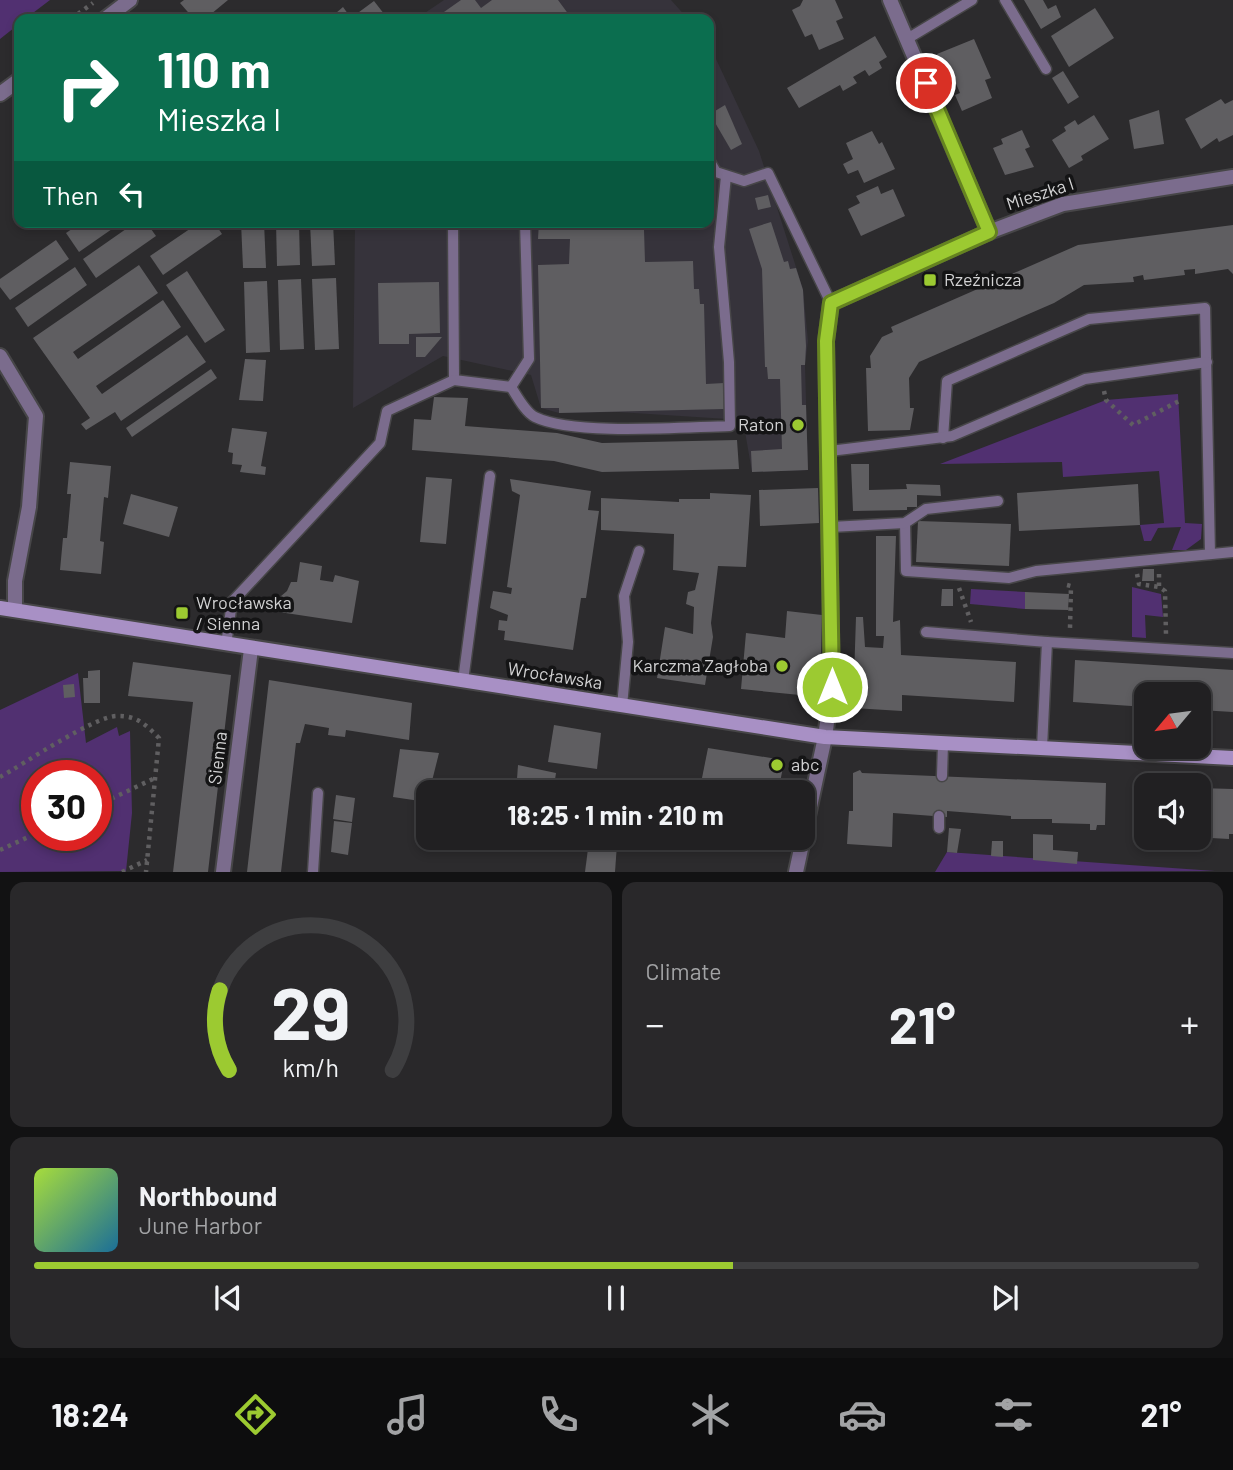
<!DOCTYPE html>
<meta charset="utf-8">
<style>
:root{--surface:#212022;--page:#29282a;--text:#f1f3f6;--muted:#a2a3a5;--line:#3e3e40;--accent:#9cca31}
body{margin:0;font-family:Barlow,sans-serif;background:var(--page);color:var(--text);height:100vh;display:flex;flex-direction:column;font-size:26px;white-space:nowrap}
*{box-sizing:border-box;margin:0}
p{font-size:23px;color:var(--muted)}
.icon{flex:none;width:38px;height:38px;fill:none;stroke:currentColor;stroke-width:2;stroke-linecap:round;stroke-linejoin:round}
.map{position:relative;height:872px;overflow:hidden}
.details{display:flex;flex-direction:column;gap:10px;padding:10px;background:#121213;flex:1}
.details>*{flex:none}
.top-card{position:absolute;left:14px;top:14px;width:700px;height:214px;border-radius:14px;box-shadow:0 4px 10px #0003,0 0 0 2px var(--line);background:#0b6e4f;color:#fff;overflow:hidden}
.needle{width:46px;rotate:241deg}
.tools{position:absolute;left:1134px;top:682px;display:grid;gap:14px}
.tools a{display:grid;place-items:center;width:77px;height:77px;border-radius:14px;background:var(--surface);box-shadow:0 4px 10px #0003,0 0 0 2px var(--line);font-size:35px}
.speed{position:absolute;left:21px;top:760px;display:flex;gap:14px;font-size:35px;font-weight:700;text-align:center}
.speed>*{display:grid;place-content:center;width:91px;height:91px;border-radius:50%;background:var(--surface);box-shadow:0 4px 10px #0003,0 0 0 2px var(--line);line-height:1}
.speed .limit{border:10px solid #d22;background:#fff;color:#111}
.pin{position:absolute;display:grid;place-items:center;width:60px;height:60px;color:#fff;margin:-30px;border:4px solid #fff;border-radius:50%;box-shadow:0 2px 7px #0007}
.me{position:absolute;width:77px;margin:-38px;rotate:0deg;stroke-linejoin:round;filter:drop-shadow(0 0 5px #0008)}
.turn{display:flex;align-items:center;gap:24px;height:147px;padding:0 28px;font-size:32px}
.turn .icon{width:91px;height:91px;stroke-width:2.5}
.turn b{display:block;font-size:49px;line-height:60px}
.then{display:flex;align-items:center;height:66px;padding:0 28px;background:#0003;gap:14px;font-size:26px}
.big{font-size:52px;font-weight:700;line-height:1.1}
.details .card{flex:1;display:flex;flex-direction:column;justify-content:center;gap:10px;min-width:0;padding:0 24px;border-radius:14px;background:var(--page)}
.details .dial{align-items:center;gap:0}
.dial svg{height:182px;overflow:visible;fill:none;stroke:var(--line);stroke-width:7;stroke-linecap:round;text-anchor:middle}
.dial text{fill:var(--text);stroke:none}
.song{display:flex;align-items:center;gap:21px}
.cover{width:84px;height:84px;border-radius:10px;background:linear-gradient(135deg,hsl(80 70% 55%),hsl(200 70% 35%))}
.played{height:7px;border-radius:4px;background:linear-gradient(90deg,var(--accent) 60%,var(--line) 60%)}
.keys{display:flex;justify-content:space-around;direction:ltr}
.heat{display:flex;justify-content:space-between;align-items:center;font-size:38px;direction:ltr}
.details .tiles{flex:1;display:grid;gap:10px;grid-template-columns:1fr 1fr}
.card:last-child{grid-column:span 2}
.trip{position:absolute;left:416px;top:780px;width:399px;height:70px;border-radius:14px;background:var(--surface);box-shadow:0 4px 10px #0003,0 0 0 2px var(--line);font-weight:700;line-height:70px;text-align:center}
.tab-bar{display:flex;height:112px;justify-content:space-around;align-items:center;background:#0d0d0e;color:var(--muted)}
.tab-bar .icon{width:49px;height:49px}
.tab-bar .current{color:var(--accent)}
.tab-bar b{font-size:32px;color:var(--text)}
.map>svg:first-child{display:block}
</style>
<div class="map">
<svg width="1233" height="872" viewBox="0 0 1233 872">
<rect width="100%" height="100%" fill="#2c2b2d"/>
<!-- built -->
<g fill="#36333b">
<path d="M444 0H671L688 19H416Z"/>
<path d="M709 44 759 151 803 289 808 341 805 365 808 470 752 472 743 420 618 412 559 413 541 408 531 375 443 356 353 408 355 222H709Z"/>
</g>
<!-- green -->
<g fill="#513071" fill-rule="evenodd">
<path d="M0 0H50L25 19H19V24L0 39Z"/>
<path d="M1178 394 1185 523 1202 524 1201 539 1186 550H1172L1181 527 1158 528 1151 541H1144L1140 525 1164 523 1159 471 1063 477 1062 462 940 464 1106 400Z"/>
<path d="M1132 587 1161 594 1163 617 1145 615 1146 638 1132 637Z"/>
<path d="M971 589 1025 592V609L970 604Z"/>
<path d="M78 673 86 743 117 727 119 736 130 731 132 813 126 871 0 872V710ZM37 775H96V835H37Z"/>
<path d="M947 852 1215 871 935 872Z"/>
</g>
<!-- building -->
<g fill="#5f5e61">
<path d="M184 0H228L205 19H194L180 3Z"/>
<path d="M461 0H475L481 8 492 0H558L572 19H434Z"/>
<path d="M803 0H835L843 18 836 21 844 39 819 50 812 34 805 37 792 10 800 6Z"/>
<path d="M1024 0H1043L1048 9 1056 5 1061 17 1041 29Z"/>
<path d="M374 1 388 19H329L343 7 351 18Z"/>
<path d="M1095 8 1114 38 1069 67 1051 36Z"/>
<path d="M875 36 887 57 879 62 882 68 869 76 865 70 853 77 857 83 843 91 840 85 799 108 787 88Z"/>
<path d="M974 39 991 78 985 80 992 98 962 111 955 95 960 93 947 63 942 65 937 54Z"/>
<path d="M1063 71 1079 97 1068 104 1052 78Z"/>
<path d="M1221 99 1225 104 1233 100V135L1219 142 1217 138 1201 149 1185 119Z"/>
<path d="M725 105 742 144 731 150 710 114Z"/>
<path d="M1159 110 1164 144 1134 149 1129 120Z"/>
<path d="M1094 115 1109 139 1081 156 1083 160 1069 168 1052 140 1066 131 1064 127 1075 120 1078 125Z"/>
<path d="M1022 130 1030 147 1025 149 1034 167 1005 175 993 148 1003 144 1001 139Z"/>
<path d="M872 131 879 144 882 142 895 169 864 183 858 170 848 174 843 164 853 159 846 143Z"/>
<path d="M878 186 881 194 893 189 905 216 861 236 848 209 860 203 856 196Z"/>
<path d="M768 195 771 207 758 210 755 198Z"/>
<path d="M82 222H122L79 252 66 233Z"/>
<path d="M136 222H146L156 236 96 278 83 259Z"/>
<path d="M200 222H214L222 234 163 275 150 256Z"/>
<path d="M241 222H264L266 268H243Z"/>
<path d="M276 222H299L300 265 277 266Z"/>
<path d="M310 222H333L335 265 312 266Z"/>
<path d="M539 222H692L693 228 644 230 645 262 693 261 694 289H699L700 304H704L706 384 724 383V409L559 413V408H541L538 265 569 264 570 239H538Z"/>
<path d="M771 222 784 262 788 261 790 269 796 268 803 290 806 346 805 365H801L802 405H806L808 470 752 472 751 451 782 449 780 379H768L767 367H765L762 269 749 229Z"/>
<path d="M1233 225V274L1228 269 1195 274V269L1184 270 1185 275 1144 280 1143 275 1133 277 1134 282 1084 285 1054 303 919 362 909 378 910 408H914L910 430 868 431 866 368H871L870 356 882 337 893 332 891 327 1078 245Z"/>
<path d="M56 240 69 259 10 300 0 287V279Z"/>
<path d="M139 265 158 293 73 352 78 359 163 300 181 327 96 386 98 389 102 394 187 335 206 362 121 421 115 412 86 430 81 424 90 418 33 338Z"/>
<path d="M75 267 87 285 28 327 15 308Z"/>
<path d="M187 271 225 330 205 343 166 285Z"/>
<path d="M336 278 339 349 315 350 312 279Z"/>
<path d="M301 279 304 349 280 350 278 280Z"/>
<path d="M267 281 270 352 246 353 244 282Z"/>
<path d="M439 282 440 333 409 334V344H379L378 283Z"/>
<path d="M416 337H442L425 357H416Z"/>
<path d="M245 359 266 360 263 401 239 400Z"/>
<path d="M211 369 217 378 132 437 126 428Z"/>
<path d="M434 397 468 398 465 426 557 433 602 443 737 440 739 469 602 472 554 461 412 450 414 419 431 420Z"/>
<path d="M232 428 267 432 261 466 266 467 265 475 240 472 242 465 232 464 233 453 228 452Z"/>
<path d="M70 462 111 466 108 498 104 497 100 541 104 542 101 574 60 570 63 538H67L71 494H67Z"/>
<path d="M851 464H869V490L907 489 906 484 940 485 941 496 917 495V507H907V510L853 511Z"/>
<path d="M426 477 452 479 446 544 420 542Z"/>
<path d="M510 479 591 491 588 510 599 511 586 598H581L573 650 504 640 505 631 498 630 499 620 507 621 508 615 490 608 493 591 511 594 512 588 507 587 520 495 512 491Z"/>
<path d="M1138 484 1140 525 1019 531 1017 493Z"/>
<path d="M818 488 819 523 760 526 759 490Z"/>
<path d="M710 493 751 495 746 567 718 566 711 623 713 637 705 685 657 678 665 627 693 634 694 607 686 604 688 592 695 590 699 573 673 570 674 534 601 530V498L679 502V499H710Z"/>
<path d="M131 494 178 507 169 537 123 524Z"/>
<path d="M918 521 1011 524 1009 566 916 562Z"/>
<path d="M876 536H896L893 622 900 620 901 655 1016 662 1014 702 902 695V711L853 708 856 617H863L865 647 883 648 884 636H876Z"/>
<path d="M300 562 322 566 320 580 333 582 335 575 359 581 352 623 279 612 274 602 287 591 291 582H297Z"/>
<path d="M1143 569H1154V581H1142Z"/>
<path d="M942 589H953V606H941Z"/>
<path d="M1025 592 1069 594 1068 610 1025 609Z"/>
<path d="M787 611 822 615 820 697 741 689 746 633 785 638Z"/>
<path d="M1075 660 1233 670V712L1199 710V695H1146V707L1073 702Z"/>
<path d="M133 662 231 675 208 872H173L193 702 128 696Z"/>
<path d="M100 670V703H84L83 678H88V671Z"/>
<path d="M269 680 412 703 409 740 346 730 345 737 328 735 329 728 305 724 300 743H296L281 872H247Z"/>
<path d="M74 684 75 697 64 698 63 685Z"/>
<path d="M554 725 601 733 597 769 548 762Z"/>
<path d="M708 748 777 759 783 767 778 793H699Z"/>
<path d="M400 749 439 753 429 793V838L415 836 420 801 393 797Z"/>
<path d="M518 765 556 773 553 793H516Z"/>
<path d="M860 770 862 773 1106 783 1105 825H1097L1096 830H1090V824L1052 823V819H1011V816L947 811V817L893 813 892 847 847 844 849 811H853V773Z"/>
<path d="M1199 788 1233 789V834H1229V839L1211 838V833H1199Z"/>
<path d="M336 795 355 798 352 822 333 819Z"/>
<path d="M334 821 352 823 348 855 331 852Z"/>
<path d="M949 828 961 829 957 853 947 852Z"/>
<path d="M1033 834 1053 835V850L1078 852 1077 864 1033 860Z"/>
<path d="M440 838H518L516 852Z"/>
<path d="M589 841 617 844 615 872H585Z"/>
<path d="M992 841H1003V857L991 856Z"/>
</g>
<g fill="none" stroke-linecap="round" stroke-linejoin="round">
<!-- service casing -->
<g stroke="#474648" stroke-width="13">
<g id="service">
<path d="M1005 0 1046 69"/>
<path d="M907 39 972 0"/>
<path d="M709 160 716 172 744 181 768 173 831 303"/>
<path d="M453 222 454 380"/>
<path d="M511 387C517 396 525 412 535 417 574 436 684 427 730 426L729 362 719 247 726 176"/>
<path d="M943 438 947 381 1089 319 1205 308 1210 554"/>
<path d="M830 451 952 436 1085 379 1207 362"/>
<path d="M905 523 906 571 1009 578 1036 571 1233 552"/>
<path d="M831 527 905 523 926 509 998 501"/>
<path d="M926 632 1047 642 1042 748"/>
<path d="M1047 642 1233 653"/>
<path d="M226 645 232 602 380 443 387 411 454 380 511 387 529 359 525 222"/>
<path d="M463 681 490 476"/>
<path d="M622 706 628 642 624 596 639 551"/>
<path d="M942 776 943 744"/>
<path d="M939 828V816"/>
<path d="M313 872 318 793"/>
</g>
</g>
<!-- minor casing -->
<g stroke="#474648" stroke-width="18">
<g id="minor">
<path d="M890 0 989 232"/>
<path d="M105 19 130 0"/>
<path d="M0 94 19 80"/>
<path d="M0 356 36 416 29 507 15 581V610"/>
<path d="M223 872 251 649"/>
<path d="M796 872 825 737 832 687 826 341 831 303 989 232 1063 204 1233 177"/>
</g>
</g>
<!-- secondary casing -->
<g stroke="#474648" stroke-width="18">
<path id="secondary" d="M0 608 825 737 1233 758"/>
</g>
<!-- path -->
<g stroke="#605f61" stroke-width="4.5" stroke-dasharray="3.5 5" stroke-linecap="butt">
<path d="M71 19 93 3"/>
<path d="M1104 391 1106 400 1133 425 1179 401"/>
<path d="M1137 574 1139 584 1159 587"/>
<path d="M1159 574V587L1165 591 1166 635"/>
<path d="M1067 585 1071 586 1070 628"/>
<path d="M959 588 971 622"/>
<path d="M0 777C24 764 94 716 117 716 137 715 147 726 159 738L146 872"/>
<path d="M96 806 155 778"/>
<path d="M0 850 37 833"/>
<path d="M122 872 147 860"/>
</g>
<!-- service -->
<use href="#service" stroke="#7b6c8d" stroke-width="10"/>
<!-- minor -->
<use href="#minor" stroke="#7b6c8d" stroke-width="14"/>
<!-- secondary -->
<use href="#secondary" stroke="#a890c5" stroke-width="14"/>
</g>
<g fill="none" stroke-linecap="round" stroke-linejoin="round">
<!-- route casing -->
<g stroke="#658320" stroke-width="18">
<path id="route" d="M832 687 826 341 831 303 989 232 926 83"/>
</g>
<!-- route -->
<use href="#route" stroke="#9cca31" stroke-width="12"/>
</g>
<!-- markers -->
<g fill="#9cca31" stroke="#141415" stroke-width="2.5">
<rect x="923" y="273" width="14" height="14" rx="3.5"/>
<circle cx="798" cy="425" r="7"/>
<rect x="175" y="606" width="14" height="14" rx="3.5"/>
<circle cx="782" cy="666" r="7"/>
<circle cx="777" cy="765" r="7"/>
</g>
<g text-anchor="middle" stroke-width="7" stroke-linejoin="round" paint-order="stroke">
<!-- street labels -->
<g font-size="18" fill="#d2d2d3" stroke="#141415">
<text transform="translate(1040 194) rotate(-18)" y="6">Mieszka I</text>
<text transform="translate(555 676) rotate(9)" y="6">Wrocławska</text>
<text transform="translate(218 758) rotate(-83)" y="6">Sienna</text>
</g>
<!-- poi labels -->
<g font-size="18" fill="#d2d2d3" stroke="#141415" text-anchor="start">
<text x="944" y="286">Rzeźnicza</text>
<text x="784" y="431" text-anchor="end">Raton</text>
<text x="196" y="609">Wrocławska<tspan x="196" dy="21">/ Sienna</tspan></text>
<text x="768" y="672" text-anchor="end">Karczma Zagłoba</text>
<text x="791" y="771">abc</text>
</g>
</g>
</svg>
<div class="tools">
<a><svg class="needle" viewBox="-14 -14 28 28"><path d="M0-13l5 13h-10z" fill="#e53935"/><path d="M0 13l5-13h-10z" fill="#a2a3a5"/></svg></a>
<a><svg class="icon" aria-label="sound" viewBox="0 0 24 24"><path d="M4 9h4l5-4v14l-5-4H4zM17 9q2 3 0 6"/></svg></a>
</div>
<div class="speed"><div class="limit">30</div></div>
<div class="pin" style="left:926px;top:83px;background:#d93025"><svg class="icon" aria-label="arrive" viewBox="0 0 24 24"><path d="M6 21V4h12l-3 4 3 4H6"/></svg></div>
<svg class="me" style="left:832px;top:687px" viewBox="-20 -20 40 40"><circle r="17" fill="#9cca31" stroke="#fff" stroke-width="3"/><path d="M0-11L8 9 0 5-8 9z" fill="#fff"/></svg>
<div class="trip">18:25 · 1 min · 210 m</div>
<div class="top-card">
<div class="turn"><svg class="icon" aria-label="right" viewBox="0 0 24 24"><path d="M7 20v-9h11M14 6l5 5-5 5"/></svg><div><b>110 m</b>Mieszka I</div></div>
<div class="then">Then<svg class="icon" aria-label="left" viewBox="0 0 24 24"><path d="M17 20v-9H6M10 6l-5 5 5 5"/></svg></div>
</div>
</div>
<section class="details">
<div class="tiles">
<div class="card dial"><svg viewBox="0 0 100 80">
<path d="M14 69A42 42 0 1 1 86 69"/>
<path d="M14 69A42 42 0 0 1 10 34" stroke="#9cca31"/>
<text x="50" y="56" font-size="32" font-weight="700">29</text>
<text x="50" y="72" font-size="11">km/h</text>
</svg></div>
<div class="card"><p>Climate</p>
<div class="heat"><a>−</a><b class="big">21°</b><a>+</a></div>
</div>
<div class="card">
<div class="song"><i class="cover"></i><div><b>Northbound</b><p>June Harbor</p></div></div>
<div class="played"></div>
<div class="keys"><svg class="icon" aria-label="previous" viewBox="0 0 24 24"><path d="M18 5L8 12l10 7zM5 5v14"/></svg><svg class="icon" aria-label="pause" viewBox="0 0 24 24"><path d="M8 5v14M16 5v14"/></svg><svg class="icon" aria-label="next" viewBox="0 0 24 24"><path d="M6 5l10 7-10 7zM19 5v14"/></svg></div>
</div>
</div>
</section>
<nav class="tab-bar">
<b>18:24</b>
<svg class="icon current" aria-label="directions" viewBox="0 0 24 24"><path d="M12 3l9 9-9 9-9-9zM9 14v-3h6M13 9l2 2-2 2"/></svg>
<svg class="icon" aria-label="music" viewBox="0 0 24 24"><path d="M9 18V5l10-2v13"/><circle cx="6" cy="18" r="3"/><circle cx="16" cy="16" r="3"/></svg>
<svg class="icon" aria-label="phone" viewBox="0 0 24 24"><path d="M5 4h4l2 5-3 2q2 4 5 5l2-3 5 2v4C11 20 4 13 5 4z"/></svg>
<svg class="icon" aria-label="climate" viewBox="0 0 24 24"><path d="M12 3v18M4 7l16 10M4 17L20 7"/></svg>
<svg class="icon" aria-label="car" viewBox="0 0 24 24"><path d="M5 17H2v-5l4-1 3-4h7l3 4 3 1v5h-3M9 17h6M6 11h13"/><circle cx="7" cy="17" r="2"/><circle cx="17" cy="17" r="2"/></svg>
<svg class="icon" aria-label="filters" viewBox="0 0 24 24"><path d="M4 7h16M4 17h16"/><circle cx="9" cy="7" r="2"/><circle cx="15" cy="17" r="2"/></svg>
<b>21°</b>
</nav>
